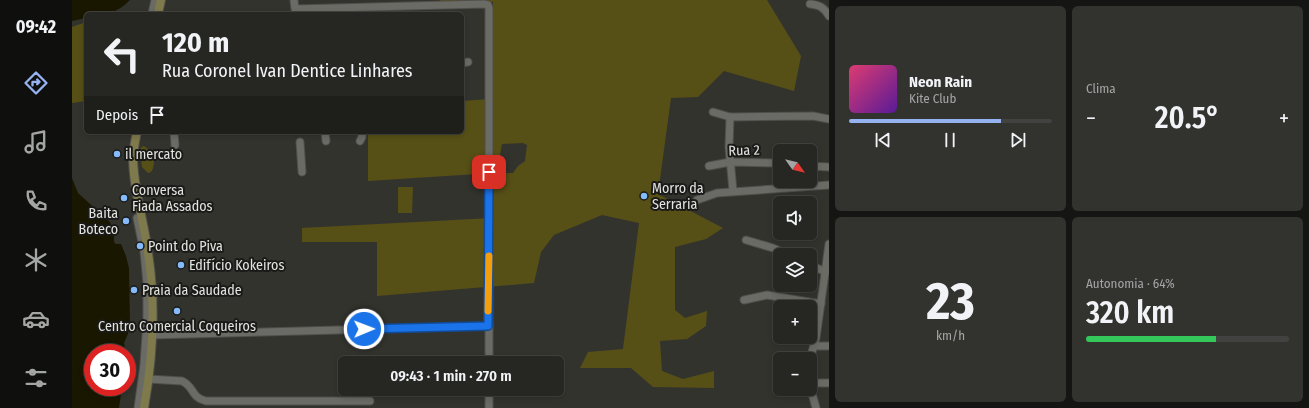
<!DOCTYPE html>
<html lang="pt">
<meta charset="utf-8">
<style>
:root{--surface:#262622;--page:#32322f;--text:#f1f3f6;--muted:#a4a5a5;--line:#424340;--accent:#95b2f1}
body{margin:0;font-family:"Fira Sans Condensed",sans-serif;background:var(--page);color:var(--text);height:100vh;display:flex;flex-direction:column;font-size:15px;white-space:nowrap}
*{box-sizing:border-box;margin:0}
p{font-size:13px;color:var(--muted)}
.icon{flex:none;width:22px;height:22px;fill:none;stroke:currentColor;stroke-width:2;stroke-linecap:round;stroke-linejoin:round}
.map{position:relative;flex:1;overflow:hidden}
.sheet{display:flex;flex-direction:column;gap:6px;padding:6px;background:#151513;width:480px}
.sheet>*{flex:none}
.banner{position:absolute;left:12px;top:12px;width:380px;height:122px;border-radius:6px;box-shadow:0 2px 6px #0003,0 0 0 1px var(--line);background:#262622;color:var(--text);overflow:hidden}
.needle{width:26px;rotate:124deg}
.fabs{position:absolute;left:701px;top:144px;display:grid;gap:8px}
.fabs a{display:grid;place-items:center;width:44px;height:44px;border-radius:6px;background:var(--surface);box-shadow:0 2px 6px #0003,0 0 0 1px var(--line);font-size:20px}
.speed{position:absolute;left:12px;top:344px;display:flex;gap:8px;font-size:20px;font-weight:700;text-align:center}
.speed>*{display:grid;place-content:center;width:52px;height:52px;border-radius:50%;background:var(--surface);box-shadow:0 2px 6px #0003,0 0 0 1px var(--line);line-height:1}
.speed .limit{border:6px solid #d22;background:#fff;color:#111}
.pin{position:absolute;display:grid;place-items:center;width:34px;height:34px;color:#fff;margin:-17px;border-radius:8px;box-shadow:0 2px 6px #0006}
.me{position:absolute;width:44px;margin:-22px;rotate:89deg;stroke-linejoin:round;filter:drop-shadow(0 0 3px #0008)}
.turn{display:flex;align-items:center;gap:14px;height:84px;padding:0 12px;font-size:18px}
.turn .icon{width:52px;height:52px;stroke-width:2.5}
.turn b{display:block;font-size:28px;line-height:34px}
.then{display:flex;align-items:center;height:38px;padding:0 12px;background:#0003;gap:8px;font-size:15px}
.big{font-size:30px;font-weight:600;line-height:1.1}
.sheet .widget{flex:1;display:flex;flex-direction:column;justify-content:center;gap:6px;min-width:0;padding:0 14px;border-radius:6px;background:var(--page)}
.sheet .dial{align-items:center;gap:0}
.dial b{font-size:52px;line-height:1}
.song{display:flex;align-items:center;gap:12px}
.cover{width:48px;height:48px;border-radius:6px;background:linear-gradient(135deg,hsl(340 70% 55%),hsl(270 70% 35%))}
.played{height:4px;border-radius:2px;background:linear-gradient(90deg,var(--accent) 75%,var(--line) 75%)}
.keys{display:flex;justify-content:space-around;direction:ltr}
.heat{display:flex;justify-content:space-between;align-items:center;font-size:22px;direction:ltr}
.charge{height:6px;border-radius:3px;background:linear-gradient(90deg,#34c759 64%,var(--line) 0)}
.sheet .tiles{flex:1;display:grid;gap:6px;grid-template-columns:repeat(2,1fr)}
.trip{position:absolute;left:266px;top:356px;width:226px;height:40px;border-radius:6px;background:var(--surface);box-shadow:0 2px 6px #0003,0 0 0 1px var(--line);font-weight:600;line-height:40px;text-align:center}
main{display:flex;flex:1;min-height:0}
.dock{display:flex;flex-direction:column;width:72px;justify-content:space-around;align-items:center;background:#0f0f0e;color:var(--muted)}
.dock .icon{width:28px;height:28px}
.dock .on{color:var(--accent)}
.dock b{font-size:18px;color:var(--text)}
.map>svg:first-child{display:block}
</style>
<main>
<nav class="dock">
<b>09:42</b>
<svg class="icon on" aria-label="directions" viewBox="0 0 24 24"><path d="M12 3l9 9-9 9-9-9zM9 14v-3h6M13 9l2 2-2 2"/></svg>
<svg class="icon" aria-label="music" viewBox="0 0 24 24"><path d="M9 18V5l10-2v13"/><circle cx="6" cy="18" r="3"/><circle cx="16" cy="16" r="3"/></svg>
<svg class="icon" aria-label="phone" viewBox="0 0 24 24"><path d="M5 4h4l2 5-3 2q2 4 5 5l2-3 5 2v4C11 20 4 13 5 4z"/></svg>
<svg class="icon" aria-label="climate" viewBox="0 0 24 24"><path d="M12 3v18M4 7l16 10M4 17L20 7"/></svg>
<svg class="icon" aria-label="car" viewBox="0 0 24 24"><path d="M5 17H2v-5l4-1 3-4h7l3 4 3 1v5h-3M9 17h6M6 11h13"/><circle cx="7" cy="17" r="2"/><circle cx="17" cy="17" r="2"/></svg>
<svg class="icon" aria-label="filters" viewBox="0 0 24 24"><path d="M4 7h16M4 17h16"/><circle cx="9" cy="7" r="2"/><circle cx="15" cy="17" r="2"/></svg>
</nav>
<div class="map">
<svg width="757" height="408" viewBox="0 0 757 408">
<rect width="100%" height="100%" fill="#33332e"/>
<!-- green -->
<g fill="#575016">
<path d="M368 0H695L729 56 722 91 652 71 626 97 599 98 586 194 651 228 634 239 603 247V310L613 318 635 311 634 326 615 339 588 341 590 371 611 379 642 371V388L581 387 559 368H508L516 352 551 349 567 223 530 215 482 235 469 252 462 283 305 296V242H230V228L420 218 422 196V173H441L446 166 453 161 455 145 451 143 430 144 427 160 422 161 410 157V165L405 174 296 181V132H390V101L418 99 421 96V2H368Z"/>
<path d="M14 22V101L0 103V27Z"/>
<path d="M71 146C81 150 85 163 79 172L76 173 70 167 68 149Z"/>
<path d="M326 187H341L340 213H326Z"/>
</g>
<!-- water -->
<g fill="#1a1700">
<path d="M0 0H58C43 15 34 14 14 14V18L0 21Z"/>
<path d="M0 178 6 193 38 222 42 232V242L44 244H49L54 256 57 268 58 323 56 334 52 343 54 353H21V387H50L47 408H0Z"/>
</g>
<g fill="none" stroke-linecap="round" stroke-linejoin="round">
<!-- minor casing -->
<g stroke="#4f4e4b" stroke-width="9">
<g id="minor">
<path d="M222 0 223 9 412 4 416 5 417 8V363"/>
<path d="M738 4C747 5 752 7 757 16"/>
<path d="M80 14 83 0"/>
<path d="M390 63 396 62"/>
<path d="M641 112 658 117 741 116 757 119"/>
<path d="M658 117 657 147 661 191"/>
<path d="M102 132 103 145"/>
<path d="M253 132 254 141"/>
<path d="M288 141 290 137V132"/>
<path d="M228 142 230 172"/>
<path d="M637 166 658 162 708 163"/>
<path d="M738 166 757 167"/>
<path d="M625 200 645 193 757 185"/>
<path d="M65 218 72 252 75 283V320L72 364 66 408"/>
<path d="M674 240 701 248 717 255"/>
<path d="M738 265 754 272"/>
<path d="M672 300 695 295 749 304"/>
<path d="M80 335 417 326"/>
<path d="M742 346H757"/>
<path d="M738 359 744 338 757 244"/>
<path d="M76 379 110 381C123 387 118 397 134 401H298"/>
<path d="M738 383H757"/>
<path d="M738 386 744 408"/>
<path d="M417 408V389"/>
</g>
</g>
<!-- major casing -->
<g stroke="#4f4e4b" stroke-width="10">
<g id="major">
<path d="M86 14 89 0"/>
<path d="M65 132C63 140 62 148 61 156 61 189 72 221 76 253 84 304 81 357 72 408"/>
</g>
</g>
<!-- minor -->
<use href="#minor" stroke="#6b6b66" stroke-width="7"/>
<!-- major -->
<use href="#major" stroke="#7f7a4c" stroke-width="8"/>
</g>
<g fill="none" stroke-linecap="round" stroke-linejoin="round">
<!-- route casing -->
<g stroke="#114b97" stroke-width="10">
<path id="route" d="M292 329 416 326 417 172"/>
</g>
<!-- route -->
<use href="#route" stroke="#1a73e8" stroke-width="7"/>
<!-- slow -->
<path stroke="#f59e0b" stroke-width="7" d="M416 311 417 256"/>
</g>
<!-- markers -->
<g fill="#85bbfb" stroke="#1a1a18" stroke-width="1.5">
<circle cx="45" cy="154" r="4"/>
<circle cx="572" cy="196" r="4"/>
<circle cx="52" cy="198" r="4"/>
<circle cx="54" cy="221" r="4"/>
<circle cx="68" cy="246" r="4"/>
<circle cx="109" cy="265" r="4"/>
<circle cx="62" cy="290" r="4"/>
<circle cx="105" cy="311" r="4"/>
</g>
<g text-anchor="middle" stroke-width="4" stroke-linejoin="round" paint-order="stroke">
<!-- street labels -->
<g font-size="14" fill="#e3e3e0" stroke="#1a1a18">
<text transform="translate(672 150) rotate(-2)" y="5">Rua 2</text>
</g>
<!-- poi labels -->
<g font-size="14" fill="#e3e3e0" stroke="#1a1a18" text-anchor="start">
<text x="53" y="159">il mercato</text>
<text x="580" y="193">Morro da<tspan x="580" dy="16">Serraria</tspan></text>
<text x="60" y="195">Conversa<tspan x="60" dy="16">Fiada Assados</tspan></text>
<text x="46" y="218" text-anchor="end">Baita<tspan x="46" dy="16">Boteco</tspan></text>
<text x="76" y="251">Point do Piva</text>
<text x="117" y="270">Edifício Kokeiros</text>
<text x="70" y="295">Praia da Saudade</text>
<text x="105" y="331" text-anchor="middle">Centro Comercial Coqueiros</text>
</g>
</g>
</svg>
<div class="fabs">
<a><svg class="needle" viewBox="-14 -14 28 28"><path d="M0-13l5 13h-10z" fill="#e53935"/><path d="M0 13l5-13h-10z" fill="#a4a5a5"/></svg></a>
<a><svg class="icon" aria-label="sound" viewBox="0 0 24 24"><path d="M4 9h4l5-4v14l-5-4H4zM17 9q2 3 0 6"/></svg></a>
<a><svg class="icon" aria-label="layers" viewBox="0 0 24 24"><path d="M12 4l9 5-9 5-9-5zM3 14l9 5 9-5"/></svg></a>
<a>+</a>
<a>−</a>
</div>
<div class="speed"><div class="limit">30</div></div>
<div class="pin" style="left:417px;top:172px;background:#d93025"><svg class="icon" aria-label="arrive" viewBox="0 0 24 24"><path d="M6 21V4h12l-3 4 3 4H6"/></svg></div>
<svg class="me" style="left:292px;top:329px" viewBox="-20 -20 40 40"><circle r="17" fill="#1a73e8" stroke="#fff" stroke-width="3"/><path d="M0-11L8 9 0 5-8 9z" fill="#fff"/></svg>
<div class="trip">09:43 · 1 min · 270 m</div>
<div class="banner">
<div class="turn"><svg class="icon" aria-label="left" viewBox="0 0 24 24"><path d="M17 20v-9H6M10 6l-5 5 5 5"/></svg><div><b>120 m</b>Rua Coronel Ivan Dentice Linhares</div></div>
<div class="then">Depois<svg class="icon" aria-label="arrive" viewBox="0 0 24 24"><path d="M6 21V4h12l-3 4 3 4H6"/></svg></div>
</div>
</div>
<section class="sheet">
<div class="tiles">
<div class="widget">
<div class="song"><i class="cover"></i><div><b>Neon Rain</b><p>Kite Club</p></div></div>
<div class="played"></div>
<div class="keys"><svg class="icon" aria-label="previous" viewBox="0 0 24 24"><path d="M18 5L8 12l10 7zM5 5v14"/></svg><svg class="icon" aria-label="pause" viewBox="0 0 24 24"><path d="M8 5v14M16 5v14"/></svg><svg class="icon" aria-label="next" viewBox="0 0 24 24"><path d="M6 5l10 7-10 7zM19 5v14"/></svg></div>
</div>
<div class="widget"><p>Clima</p>
<div class="heat"><a>−</a><b class="big">20.5°</b><a>+</a></div>
</div>
<div class="widget dial"><b>23</b><p>km/h</p></div>
<div class="widget"><p>Autonomia · 64%</p><b class="big">320 km</b><div class="charge"></div></div>
</div>
</section>
</main>
